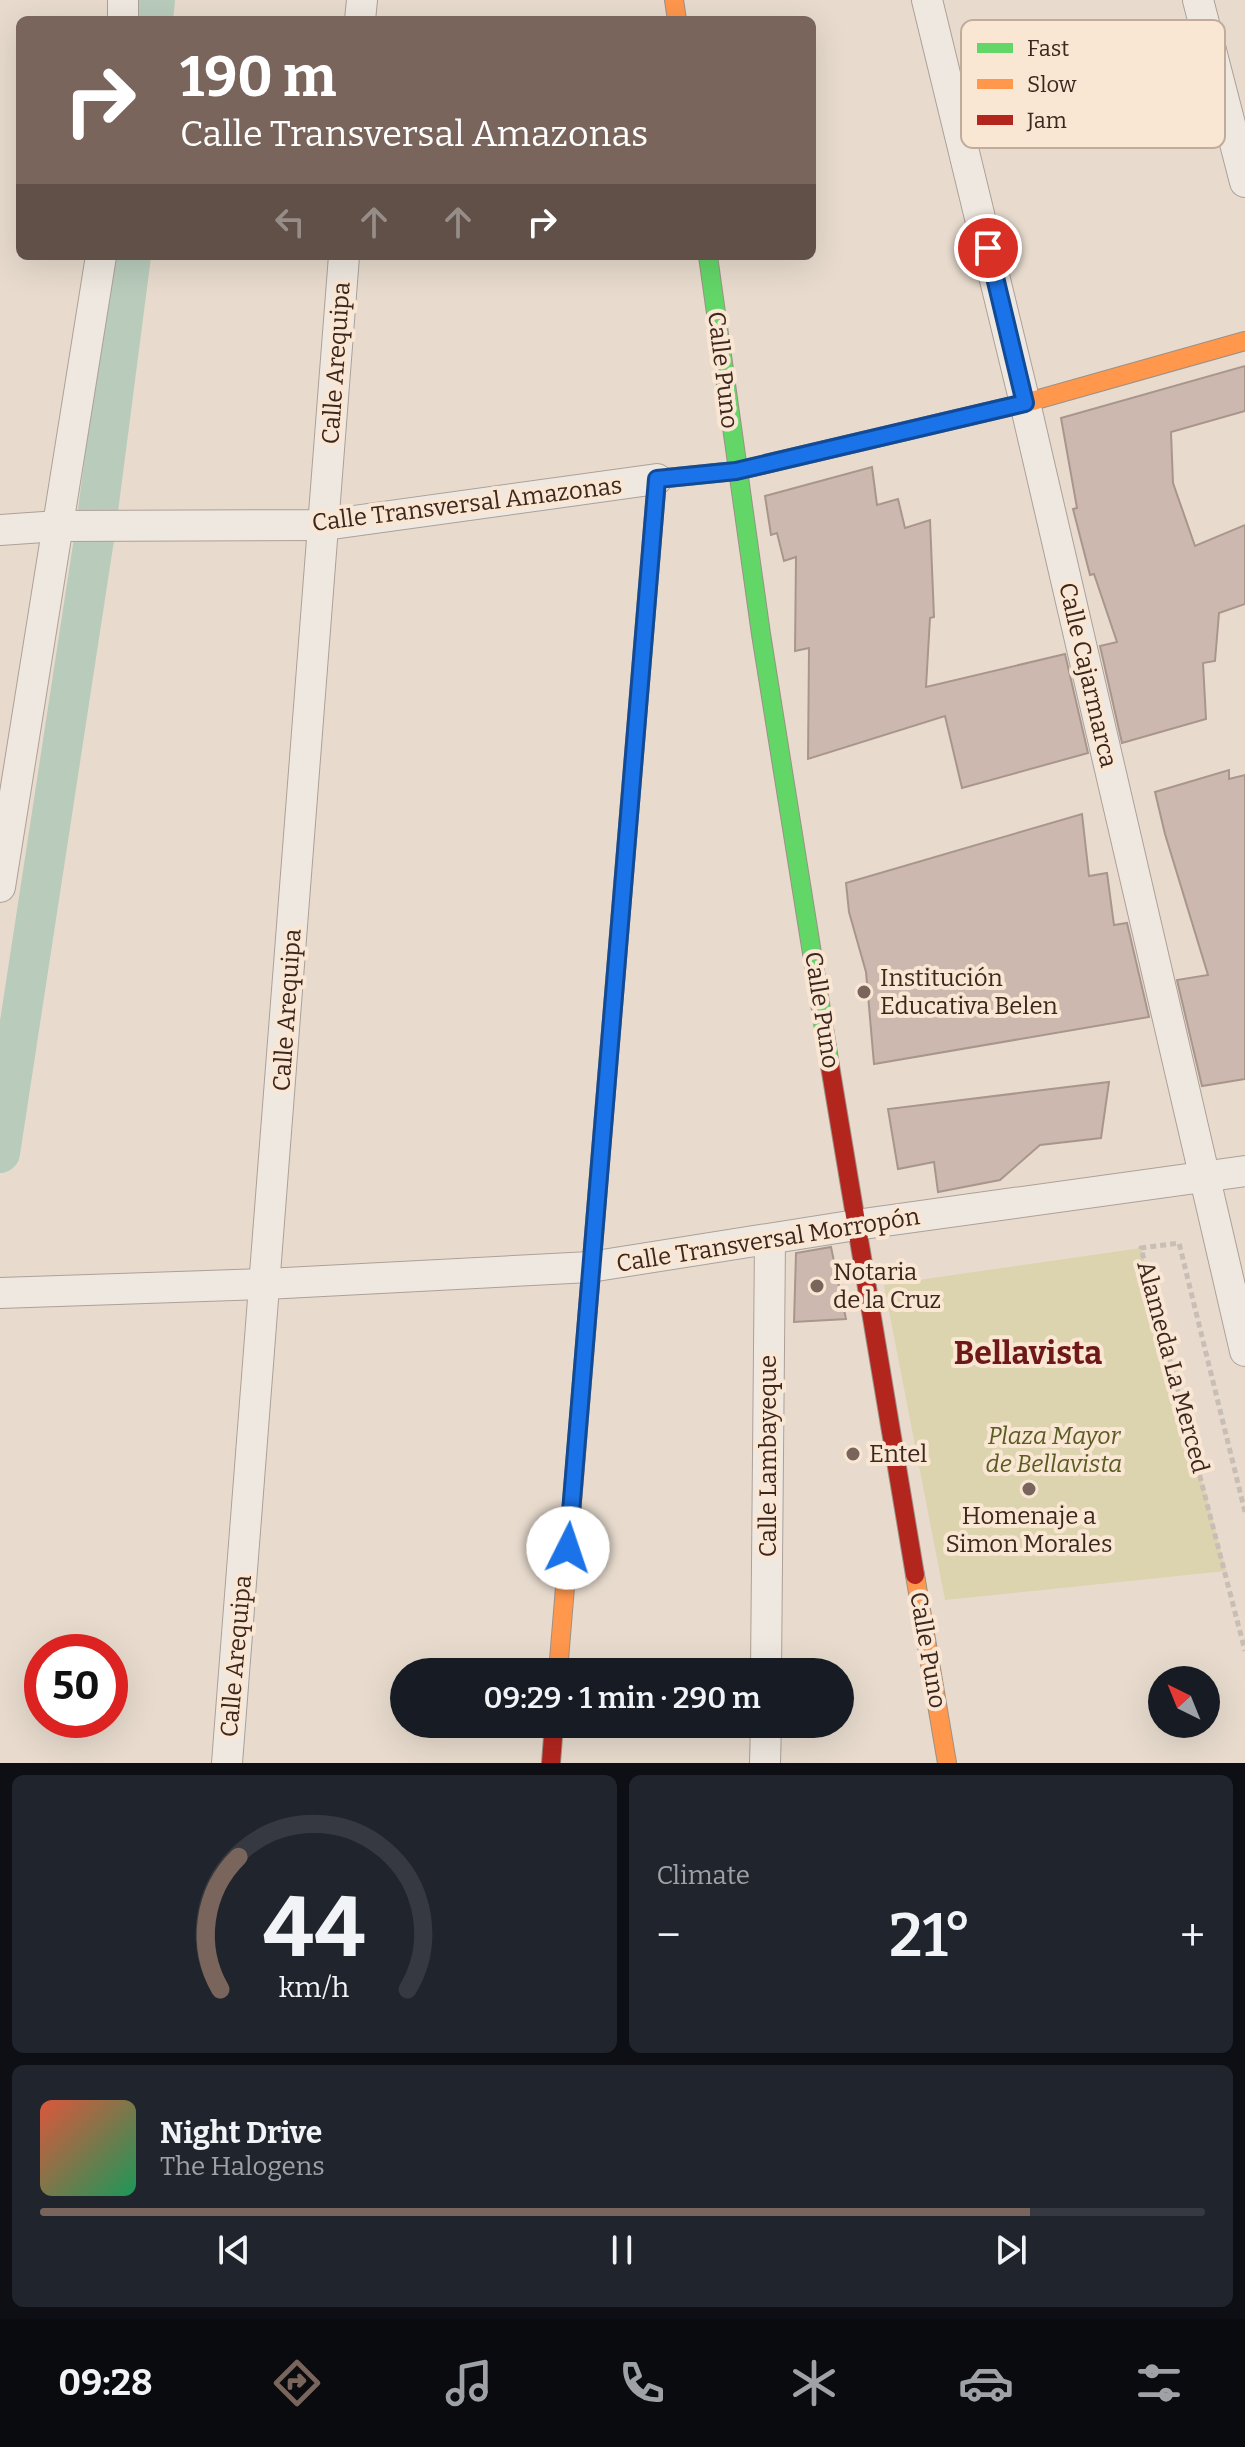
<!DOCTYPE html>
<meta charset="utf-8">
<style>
:root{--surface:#171b24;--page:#20242c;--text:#f1f3f6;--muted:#9ea1a6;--line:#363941;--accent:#79655b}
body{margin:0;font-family:Bitter,serif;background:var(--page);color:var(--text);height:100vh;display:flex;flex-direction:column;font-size:30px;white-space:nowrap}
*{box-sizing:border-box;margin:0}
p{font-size:26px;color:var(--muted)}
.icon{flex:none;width:44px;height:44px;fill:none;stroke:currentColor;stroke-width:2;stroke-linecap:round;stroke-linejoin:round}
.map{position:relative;height:1763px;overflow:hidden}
.sheet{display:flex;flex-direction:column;gap:12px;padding:12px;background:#0d0f14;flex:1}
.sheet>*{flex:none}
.top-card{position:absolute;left:16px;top:16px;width:800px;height:244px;border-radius:12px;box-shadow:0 8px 32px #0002;background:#79655b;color:#fff;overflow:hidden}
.needle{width:52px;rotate:317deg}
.buttons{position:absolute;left:1148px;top:1666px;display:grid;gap:16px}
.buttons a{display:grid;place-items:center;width:72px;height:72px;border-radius:50%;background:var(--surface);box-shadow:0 8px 32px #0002;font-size:40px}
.speed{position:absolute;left:24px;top:1634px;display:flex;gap:16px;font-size:40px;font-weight:700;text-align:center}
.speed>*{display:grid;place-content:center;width:104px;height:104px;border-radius:50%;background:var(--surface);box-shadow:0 8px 32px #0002;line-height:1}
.speed .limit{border:12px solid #d22;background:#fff;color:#111}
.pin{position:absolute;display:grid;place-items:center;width:68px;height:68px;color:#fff;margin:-34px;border:4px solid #fff;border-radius:50%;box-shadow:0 2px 8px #0007}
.me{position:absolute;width:88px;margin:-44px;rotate:4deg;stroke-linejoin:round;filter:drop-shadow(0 0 6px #0008)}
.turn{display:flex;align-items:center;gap:28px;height:168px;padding:0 32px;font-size:36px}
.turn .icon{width:104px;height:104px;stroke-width:2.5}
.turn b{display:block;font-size:56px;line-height:68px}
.lanes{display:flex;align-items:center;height:76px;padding:0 32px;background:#0003;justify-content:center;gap:40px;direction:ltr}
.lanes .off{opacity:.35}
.big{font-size:60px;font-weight:600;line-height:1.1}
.sheet .card{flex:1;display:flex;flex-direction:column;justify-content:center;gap:12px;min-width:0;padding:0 28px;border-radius:12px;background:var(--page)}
.sheet .dial{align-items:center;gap:0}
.dial svg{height:208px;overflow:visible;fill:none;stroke:var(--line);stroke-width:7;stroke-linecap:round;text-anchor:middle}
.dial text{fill:var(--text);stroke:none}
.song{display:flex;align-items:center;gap:24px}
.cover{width:96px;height:96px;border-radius:12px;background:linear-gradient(135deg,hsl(10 70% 55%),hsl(150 70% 35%))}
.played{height:8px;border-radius:4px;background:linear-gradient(90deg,var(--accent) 85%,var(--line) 85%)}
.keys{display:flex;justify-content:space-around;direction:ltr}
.heat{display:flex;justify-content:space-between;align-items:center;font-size:44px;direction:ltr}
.sheet .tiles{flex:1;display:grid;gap:12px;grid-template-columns:1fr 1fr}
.card:last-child{grid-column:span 2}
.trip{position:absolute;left:390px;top:1658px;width:464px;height:80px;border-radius:40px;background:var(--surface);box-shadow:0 8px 32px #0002;font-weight:600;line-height:80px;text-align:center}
.menu{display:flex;height:128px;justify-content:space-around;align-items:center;background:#090b0e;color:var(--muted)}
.menu .icon{width:56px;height:56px}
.menu .selected{color:var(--accent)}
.menu b{font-size:36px;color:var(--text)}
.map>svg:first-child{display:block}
</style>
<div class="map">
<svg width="1245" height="1763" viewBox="0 0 1245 1763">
<rect width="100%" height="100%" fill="#e8dbce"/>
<!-- green -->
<path fill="#dcd3af" d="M1141 1248 1226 1571 945 1600 884 1285Z"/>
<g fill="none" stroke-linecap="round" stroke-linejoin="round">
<!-- canal -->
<g stroke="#b9ccbc" stroke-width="40">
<path d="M153 20 155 0"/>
<path d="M0 1153 96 526 131 256"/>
</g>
</g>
<!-- building -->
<g fill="#ccb8ae" stroke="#a8968d" stroke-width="2">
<path d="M1245 366V411L1171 432 1173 483 1195 546 1245 525V604L1219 613 1215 661 1203 663 1206 719 1122 743 1100 646 1117 642 1094 574 1090 575 1073 509 1077 508 1061 418Z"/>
<path d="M872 467 877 505 898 499 905 528 930 520 934 617 930 618 926 687 1065 654 1088 753 962 788 945 716 808 759 809 648 795 651 796 557 784 561 777 533 771 535 765 496Z"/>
<path d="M1229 770V779L1245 775V1079L1202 1086 1177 980 1208 975 1165 834 1155 792Z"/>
<path d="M1082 814 1089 876 1107 873 1114 925 1127 923 1149 1017 874 1064 866 972 849 912 846 883Z"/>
<path d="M1109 1082 1101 1138 1040 1145 1000 1180 938 1192 934 1162 898 1169 888 1109Z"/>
<path d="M831 1247 846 1319 794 1322 796 1253Z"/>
</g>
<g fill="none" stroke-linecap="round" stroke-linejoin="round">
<!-- street casing -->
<g stroke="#ada097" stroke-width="32">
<g id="street">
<path d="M123 0V20"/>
<path d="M927 0 1025 403 1245 1351"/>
<path d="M1198 0 1245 182"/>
<path d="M360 20 362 0"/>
<path d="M0 530 58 526 325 525 657 479"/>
<path d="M0 887 101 256"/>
<path d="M0 1293 266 1284 590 1267 856 1225 1245 1171"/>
<path d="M766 1672 770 1240"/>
<path d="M227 1763 344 256"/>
<path d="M765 1763 766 1724"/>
</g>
</g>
<!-- fast casing -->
<g stroke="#9d9086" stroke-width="20">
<g id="fast">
<path d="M708 256 761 634 830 1066"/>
<path d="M599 1175 657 479 715 473"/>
</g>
</g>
<!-- slow casing -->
<g stroke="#9d9086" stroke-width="20">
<g id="slow">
<path d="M674 0 677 20"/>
<path d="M715 473 736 471 1025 403 1245 341"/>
<path d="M915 1575 947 1763"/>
<path d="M558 1672 599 1175"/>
</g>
</g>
<!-- jam casing -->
<g stroke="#9d9086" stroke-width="20">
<g id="jam">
<path d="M830 1066 915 1575"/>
<path d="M551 1763 554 1724"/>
</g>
</g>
<!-- path -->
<path stroke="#c8beb6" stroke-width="5" stroke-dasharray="6 4" stroke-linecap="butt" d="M1245 1512 1179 1243 1141 1248 1245 1651"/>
<!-- street -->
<use href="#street" stroke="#efe8e0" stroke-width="30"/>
<!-- fast -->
<use href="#fast" stroke="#63d668" stroke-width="18"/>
<!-- slow -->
<use href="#slow" stroke="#ff974d" stroke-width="18"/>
<!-- jam -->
<use href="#jam" stroke="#b3261e" stroke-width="18"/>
</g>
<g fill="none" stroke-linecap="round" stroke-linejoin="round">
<!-- route casing -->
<g stroke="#114b97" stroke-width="20">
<path id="route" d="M568 1548 657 479 736 471 1025 403 988 248"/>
</g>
<!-- route -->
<use href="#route" stroke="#1a73e8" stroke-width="14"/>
</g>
<!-- markers -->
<g fill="#79655b" stroke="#f9e6d3" stroke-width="3">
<circle cx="864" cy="992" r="8"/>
<circle cx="817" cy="1286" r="8"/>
<circle cx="853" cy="1454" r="8"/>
<circle cx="1029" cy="1489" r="8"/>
</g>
<g text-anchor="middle" stroke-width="8" stroke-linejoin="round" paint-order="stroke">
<!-- street labels -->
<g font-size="24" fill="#3d261d" stroke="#f9e6d3">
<text transform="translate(336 363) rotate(-86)" y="8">Calle Arequipa</text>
<text transform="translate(723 370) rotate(83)" y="8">Calle Puno</text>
<text transform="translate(467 504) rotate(-7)" y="8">Calle Transversal Amazonas</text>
<text transform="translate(1088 675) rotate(77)" y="8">Calle Cajarmarca</text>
<text transform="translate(287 1010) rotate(-86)" y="8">Calle Arequipa</text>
<text transform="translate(822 1010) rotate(81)" y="8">Calle Puno</text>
<text transform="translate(768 1240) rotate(-9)" y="8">Calle Transversal Morropón</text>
<text transform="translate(1173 1367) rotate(75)" y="8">Alameda La Merced</text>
<text transform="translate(768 1456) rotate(-90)" y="8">Calle Lambayeque</text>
<text transform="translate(928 1650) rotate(80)" y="8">Calle Puno</text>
<text transform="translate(236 1656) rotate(-85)" y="8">Calle Arequipa</text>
</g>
<!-- poi labels -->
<g font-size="24" fill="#3d261d" stroke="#f9e6d3" text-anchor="start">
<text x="880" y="986">Institución<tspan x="880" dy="28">Educativa Belen</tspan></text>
<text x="833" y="1280">Notaria<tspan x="833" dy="28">de la Cruz</tspan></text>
<text x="869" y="1462">Entel</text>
<text x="1029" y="1524" text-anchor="middle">Homenaje a<tspan x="1029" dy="28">Simon Morales</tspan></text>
</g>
<!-- park labels -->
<g font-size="24" font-style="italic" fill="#595c22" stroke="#f9e6d3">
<text x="1054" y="1444">Plaza Mayor<tspan x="1054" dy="28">de Bellavista</tspan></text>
</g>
<!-- district labels -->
<g font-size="32" font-weight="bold" fill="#6e1918" stroke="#f9e6d3">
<text x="1028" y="1364">Bellavista</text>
</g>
</g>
<!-- legend -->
<rect x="961" y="20" width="264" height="128" rx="12" fill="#f9e6d3" stroke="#c1ac9c" stroke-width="2"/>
<rect x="977" y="43" width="36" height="10" fill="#63d668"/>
<rect x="977" y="79" width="36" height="10" fill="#ff974d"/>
<rect x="977" y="115" width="36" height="10" fill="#b3261e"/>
<g font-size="22" fill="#3d261d">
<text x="1027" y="56">Fast</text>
<text x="1027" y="92">Slow</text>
<text x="1027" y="128">Jam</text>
</g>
</svg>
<div class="buttons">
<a><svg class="needle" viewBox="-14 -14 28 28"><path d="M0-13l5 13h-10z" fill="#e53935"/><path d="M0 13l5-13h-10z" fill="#9ea1a6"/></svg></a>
</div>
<div class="speed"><div class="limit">50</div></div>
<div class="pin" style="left:988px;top:248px;background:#d93025"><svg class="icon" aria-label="arrive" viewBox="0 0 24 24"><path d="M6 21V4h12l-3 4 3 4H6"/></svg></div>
<svg class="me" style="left:568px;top:1548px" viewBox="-20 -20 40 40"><circle r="19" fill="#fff"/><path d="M0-13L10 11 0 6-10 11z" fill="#1a73e8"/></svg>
<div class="trip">09:29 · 1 min · 290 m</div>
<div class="top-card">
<div class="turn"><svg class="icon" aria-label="right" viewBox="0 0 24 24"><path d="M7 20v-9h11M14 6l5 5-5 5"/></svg><div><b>190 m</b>Calle Transversal Amazonas</div></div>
<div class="lanes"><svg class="icon off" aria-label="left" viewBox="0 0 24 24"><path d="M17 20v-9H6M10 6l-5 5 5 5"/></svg><svg class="icon off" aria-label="ahead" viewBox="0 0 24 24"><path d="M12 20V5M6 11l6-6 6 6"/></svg><svg class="icon off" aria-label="ahead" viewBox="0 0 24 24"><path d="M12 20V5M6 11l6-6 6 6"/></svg><svg class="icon" aria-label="right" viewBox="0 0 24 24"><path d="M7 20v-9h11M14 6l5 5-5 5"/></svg></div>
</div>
</div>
<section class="sheet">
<div class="tiles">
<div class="card dial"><svg viewBox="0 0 100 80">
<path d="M14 69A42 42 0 1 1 86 69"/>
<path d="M14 69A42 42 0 0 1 21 18" stroke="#79655b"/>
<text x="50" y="56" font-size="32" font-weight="700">44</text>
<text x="50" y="72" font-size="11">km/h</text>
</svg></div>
<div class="card"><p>Climate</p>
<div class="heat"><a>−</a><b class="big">21°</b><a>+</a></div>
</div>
<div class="card">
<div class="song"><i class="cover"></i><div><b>Night Drive</b><p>The Halogens</p></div></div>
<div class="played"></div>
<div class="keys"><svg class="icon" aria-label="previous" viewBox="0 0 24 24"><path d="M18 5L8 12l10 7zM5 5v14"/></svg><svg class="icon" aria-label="pause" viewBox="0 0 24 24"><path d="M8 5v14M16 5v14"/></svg><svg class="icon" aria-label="next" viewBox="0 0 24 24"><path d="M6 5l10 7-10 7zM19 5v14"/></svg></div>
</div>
</div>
</section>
<nav class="menu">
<b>09:28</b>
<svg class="icon selected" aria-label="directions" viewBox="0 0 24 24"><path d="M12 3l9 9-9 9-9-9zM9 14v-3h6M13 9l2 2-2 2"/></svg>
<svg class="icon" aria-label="music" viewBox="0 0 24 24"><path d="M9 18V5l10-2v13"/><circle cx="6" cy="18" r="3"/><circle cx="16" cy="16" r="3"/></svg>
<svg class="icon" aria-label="phone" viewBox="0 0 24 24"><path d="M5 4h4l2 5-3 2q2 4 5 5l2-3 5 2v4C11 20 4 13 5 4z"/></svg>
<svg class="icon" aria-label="climate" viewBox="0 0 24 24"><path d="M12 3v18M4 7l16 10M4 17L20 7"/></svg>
<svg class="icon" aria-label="car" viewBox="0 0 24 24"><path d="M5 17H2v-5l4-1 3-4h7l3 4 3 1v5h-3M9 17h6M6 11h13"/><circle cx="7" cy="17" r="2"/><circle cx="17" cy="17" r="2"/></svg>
<svg class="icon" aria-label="filters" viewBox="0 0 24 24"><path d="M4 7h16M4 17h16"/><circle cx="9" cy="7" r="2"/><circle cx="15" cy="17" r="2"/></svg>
</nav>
